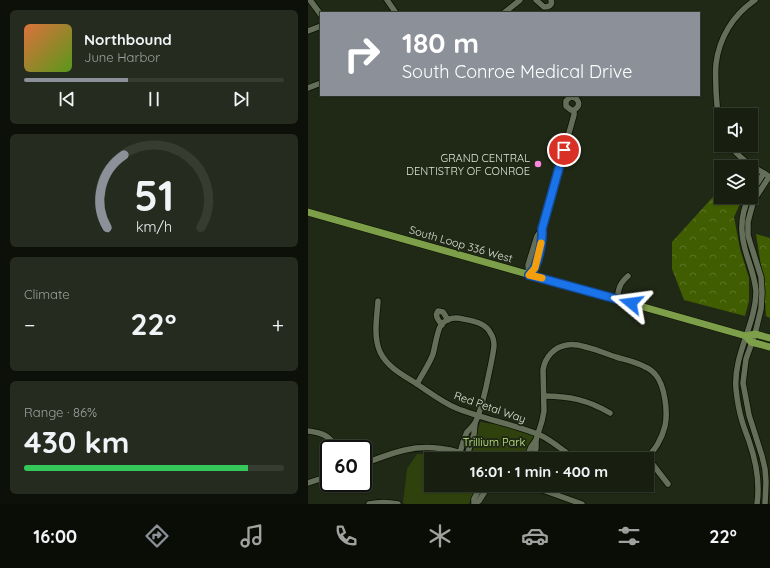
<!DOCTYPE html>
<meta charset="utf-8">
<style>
:root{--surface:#181e10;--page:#252b1e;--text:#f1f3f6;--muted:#9fa29f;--line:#363c30;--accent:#8c9099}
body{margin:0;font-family:Quicksand,sans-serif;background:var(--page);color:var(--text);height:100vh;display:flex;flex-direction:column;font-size:15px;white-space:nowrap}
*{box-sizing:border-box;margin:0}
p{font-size:13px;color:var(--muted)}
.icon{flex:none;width:22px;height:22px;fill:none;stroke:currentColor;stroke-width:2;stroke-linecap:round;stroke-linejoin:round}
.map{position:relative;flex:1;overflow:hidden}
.panel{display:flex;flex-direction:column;gap:10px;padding:10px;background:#0d1009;width:308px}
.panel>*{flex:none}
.banner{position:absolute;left:12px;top:12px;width:380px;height:84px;border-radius:0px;box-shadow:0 1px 3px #0004,0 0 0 1px var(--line);background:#8c9099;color:#fff;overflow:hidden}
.controls{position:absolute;left:406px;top:108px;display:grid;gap:8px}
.controls a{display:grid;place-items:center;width:44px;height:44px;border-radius:0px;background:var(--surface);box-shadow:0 1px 3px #0004,0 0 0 1px var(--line);font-size:20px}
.speed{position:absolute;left:12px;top:440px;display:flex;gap:8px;font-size:20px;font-weight:700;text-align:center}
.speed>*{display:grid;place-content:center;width:52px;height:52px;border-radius:50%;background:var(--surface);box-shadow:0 1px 3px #0004,0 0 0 1px var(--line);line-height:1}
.speed .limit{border:2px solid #111;border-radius:6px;background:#fff;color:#111}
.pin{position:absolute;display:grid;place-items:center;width:34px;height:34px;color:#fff;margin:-17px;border:2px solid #fff;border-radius:50%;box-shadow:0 1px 4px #0007}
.me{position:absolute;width:44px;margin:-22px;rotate:286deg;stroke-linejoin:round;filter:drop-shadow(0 0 3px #0008)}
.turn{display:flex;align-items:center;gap:14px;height:84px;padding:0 16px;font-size:18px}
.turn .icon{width:52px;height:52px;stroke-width:2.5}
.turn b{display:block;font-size:28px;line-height:34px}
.big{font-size:30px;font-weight:700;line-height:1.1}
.panel .widget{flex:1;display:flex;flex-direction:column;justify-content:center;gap:6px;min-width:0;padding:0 14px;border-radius:6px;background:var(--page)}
.panel .dial{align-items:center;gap:0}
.dial svg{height:104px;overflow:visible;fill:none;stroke:var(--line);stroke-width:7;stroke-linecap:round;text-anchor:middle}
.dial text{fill:var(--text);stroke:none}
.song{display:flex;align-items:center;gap:12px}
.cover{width:48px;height:48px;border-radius:6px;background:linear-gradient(135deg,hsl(20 70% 55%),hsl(90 70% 35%))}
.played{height:4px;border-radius:2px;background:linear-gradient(90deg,var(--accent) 40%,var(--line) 40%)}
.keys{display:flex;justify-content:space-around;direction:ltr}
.heat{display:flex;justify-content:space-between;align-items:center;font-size:22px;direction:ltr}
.charge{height:6px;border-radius:3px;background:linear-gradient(90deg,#34c759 86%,var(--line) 0)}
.trip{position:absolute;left:116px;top:452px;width:230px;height:40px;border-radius:0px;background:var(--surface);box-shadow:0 1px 3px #0004,0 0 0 1px var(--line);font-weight:700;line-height:40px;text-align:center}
.tab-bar{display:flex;height:64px;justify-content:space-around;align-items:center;background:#0a0c06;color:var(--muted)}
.tab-bar .icon{width:28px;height:28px}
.tab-bar .selected{color:var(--accent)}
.tab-bar b{font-size:18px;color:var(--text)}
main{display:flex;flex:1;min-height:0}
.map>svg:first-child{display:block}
</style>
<main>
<section class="panel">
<div class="widget">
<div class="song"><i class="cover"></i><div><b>Northbound</b><p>June Harbor</p></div></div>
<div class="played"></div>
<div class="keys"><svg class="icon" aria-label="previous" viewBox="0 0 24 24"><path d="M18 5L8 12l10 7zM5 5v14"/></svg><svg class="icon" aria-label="pause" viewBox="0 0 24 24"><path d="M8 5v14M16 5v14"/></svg><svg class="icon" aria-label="next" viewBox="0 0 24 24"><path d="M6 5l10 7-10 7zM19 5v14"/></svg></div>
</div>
<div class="widget dial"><svg viewBox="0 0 100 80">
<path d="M14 69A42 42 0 1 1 86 69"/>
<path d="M14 69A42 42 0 0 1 27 13" stroke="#8c9099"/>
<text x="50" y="56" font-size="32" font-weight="700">51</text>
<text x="50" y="72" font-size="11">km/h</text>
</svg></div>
<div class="widget"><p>Climate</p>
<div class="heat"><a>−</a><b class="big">22°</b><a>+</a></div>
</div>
<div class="widget"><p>Range · 86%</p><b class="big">430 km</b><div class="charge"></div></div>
</section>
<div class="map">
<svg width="462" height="504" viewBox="0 0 462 504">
<defs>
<pattern id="forest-crowns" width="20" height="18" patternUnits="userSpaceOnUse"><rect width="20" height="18" fill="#405d02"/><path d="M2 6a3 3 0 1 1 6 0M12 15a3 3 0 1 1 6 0" fill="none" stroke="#5b7426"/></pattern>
</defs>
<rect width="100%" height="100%" fill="#202816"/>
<!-- forest -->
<g fill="url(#forest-crowns)">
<path d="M413 188V197H435L426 217 432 249 441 278V301L437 316 376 300 364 269V242Z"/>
<path d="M448 234 462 238V318L458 316 456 285Z"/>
</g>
<!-- park -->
<g fill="#2f420e">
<path d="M172 422 192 425 226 436 217 459H175L164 453Z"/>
<path d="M109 454 143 456 150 459H123V485H169L161 504H97L95 503 99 469Z"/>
</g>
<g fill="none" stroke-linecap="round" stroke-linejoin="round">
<!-- minor casing -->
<g stroke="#0a1102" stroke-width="7">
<g id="minor">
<path d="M2 0 13 15"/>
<path d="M79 0 88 13"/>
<path d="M228 0 236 7C241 7 245 5 243 0"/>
<path d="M196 13 212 0"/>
<path d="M0 31 13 26"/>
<path d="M0 88 13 83"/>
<path d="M413 128C409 116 409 104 408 91 408 82 407 73 408 64 411 38 425 15 447 0"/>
<path d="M422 145C432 160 448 168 462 177"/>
<path d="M443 193 456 173"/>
<path d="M441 197C430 220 433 239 441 262 444 271 447 281 448 291 448 324 425 355 428 389 429 399 431 411 434 421 436 428 439 435 441 441 448 461 452 483 449 504"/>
<path d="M221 275 227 268 235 237 234 229 266 115V110C274 106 271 97 262 97L258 101V106L263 110H266"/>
<path d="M221 275 220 265 229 236 234 229"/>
<path d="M309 299C311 288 311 284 320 276"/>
<path d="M70 301C69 317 65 336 72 352 80 368 95 375 109 384 121 392 134 402 148 408 175 419 205 424 232 435 245 441 256 452 268 459"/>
<path d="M134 325C131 321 126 316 130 311L135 312 140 320"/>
<path d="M109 384C114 374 121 365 125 354 127 347 129 331 133 325 139 318 147 317 155 319 166 321 178 323 183 334 185 337 186 342 186 346 185 355 183 364 181 373 178 388 174 409 167 423 165 426 162 429 159 432 156 438 154 446 152 452"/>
<path d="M236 396C261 396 280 400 302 413"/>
<path d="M0 431C14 433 22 435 29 449"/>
<path d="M159 455 166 434 167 423"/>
<path d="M339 457 360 484"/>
<path d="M218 459 223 447 228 440"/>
<path d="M225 459 228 448V440L234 421 236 411 235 370C237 357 246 347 259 345 270 342 296 353 308 357 318 360 329 362 337 367 341 368 344 371 347 374 357 385 360 412 357 426 354 438 347 452 336 459"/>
<path d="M55 464C69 459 83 453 97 450 119 445 147 448 167 459"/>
<path d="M0 483 21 476"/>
<path d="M221 485 274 504"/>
<path d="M167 503 171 501 181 485"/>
<path d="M61 504C71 502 80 502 90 504"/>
<path d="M166 504V499L173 485"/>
<path d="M457 504 458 482 457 469 454 456 441 415 435 383 438 359 447 334 453 309 454 293 453 277 442 242 440 235V222L442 214 446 200 461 177"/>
</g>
</g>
<!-- major casing -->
<g stroke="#0a1102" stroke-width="8">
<g id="major">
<path d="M0 212 438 336 447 334 462 338"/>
<path d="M438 336 443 342 462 347"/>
</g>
</g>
<!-- minor -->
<use href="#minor" stroke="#646e59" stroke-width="5.5"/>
<!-- major -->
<use href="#major" stroke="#7e9f49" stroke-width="7"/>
</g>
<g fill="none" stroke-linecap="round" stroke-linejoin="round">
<!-- route casing -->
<g stroke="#114b97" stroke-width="10">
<path id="route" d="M256 150 234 229C235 239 231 258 227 267 226 270 223 272 221 275L323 303"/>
</g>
<!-- route -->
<use href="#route" stroke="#1a73e8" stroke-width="7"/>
<!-- slow -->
<path stroke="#f59e0b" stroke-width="7" d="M233 243 227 268 221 275 234 278"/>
</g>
<!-- markers -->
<circle fill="#fe85df" stroke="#202816" stroke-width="1.5" cx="230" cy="164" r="4"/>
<g text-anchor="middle" stroke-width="4" stroke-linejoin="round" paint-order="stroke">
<!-- poi labels -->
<g font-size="11" fill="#dde3d7" stroke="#202816" text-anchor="end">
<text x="222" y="162">GRAND CENTRAL<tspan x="222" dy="13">DENTISTRY OF CONROE</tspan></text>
</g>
<!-- street labels -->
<g font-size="11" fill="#dde3d7" stroke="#202816">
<text transform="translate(153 244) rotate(16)" y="4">South Loop 336 West</text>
<text transform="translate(182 407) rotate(19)" y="4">Red Petal Way</text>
</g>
<!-- park labels -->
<g font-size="11" fill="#c3f086" stroke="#202816">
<text x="186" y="446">Trillium Park</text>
</g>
</g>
</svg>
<div class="controls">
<a><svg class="icon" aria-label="sound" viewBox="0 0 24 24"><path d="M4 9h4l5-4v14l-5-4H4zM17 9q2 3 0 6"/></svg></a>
<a><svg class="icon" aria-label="layers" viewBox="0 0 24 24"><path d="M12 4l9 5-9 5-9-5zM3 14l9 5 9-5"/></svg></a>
</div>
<div class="speed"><div class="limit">60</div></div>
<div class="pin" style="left:256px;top:150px;background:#d93025"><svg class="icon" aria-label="arrive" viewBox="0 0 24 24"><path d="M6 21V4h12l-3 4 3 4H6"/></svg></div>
<svg class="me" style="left:323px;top:303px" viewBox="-20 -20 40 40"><path d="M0-17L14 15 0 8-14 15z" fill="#1a73e8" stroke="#fff" stroke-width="4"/></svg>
<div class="trip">16:01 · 1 min · 400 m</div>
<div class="banner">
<div class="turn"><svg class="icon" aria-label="right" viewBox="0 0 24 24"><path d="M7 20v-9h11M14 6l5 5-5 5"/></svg><div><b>180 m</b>South Conroe Medical Drive</div></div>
</div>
</div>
</main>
<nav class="tab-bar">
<b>16:00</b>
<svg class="icon selected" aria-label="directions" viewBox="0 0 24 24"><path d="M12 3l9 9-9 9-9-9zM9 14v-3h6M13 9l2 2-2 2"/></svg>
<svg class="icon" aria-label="music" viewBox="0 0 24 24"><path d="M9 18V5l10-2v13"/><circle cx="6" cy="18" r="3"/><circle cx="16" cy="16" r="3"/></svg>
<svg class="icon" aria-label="phone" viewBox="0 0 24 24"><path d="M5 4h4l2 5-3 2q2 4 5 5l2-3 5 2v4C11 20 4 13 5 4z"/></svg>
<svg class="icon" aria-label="climate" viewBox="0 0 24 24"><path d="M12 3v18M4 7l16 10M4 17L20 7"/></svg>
<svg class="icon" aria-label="car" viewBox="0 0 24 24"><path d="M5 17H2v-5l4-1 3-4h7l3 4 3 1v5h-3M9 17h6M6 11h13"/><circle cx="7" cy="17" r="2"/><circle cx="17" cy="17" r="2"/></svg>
<svg class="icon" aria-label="filters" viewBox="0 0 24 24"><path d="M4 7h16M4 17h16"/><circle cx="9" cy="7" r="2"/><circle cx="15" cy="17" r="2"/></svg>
<b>22°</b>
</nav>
